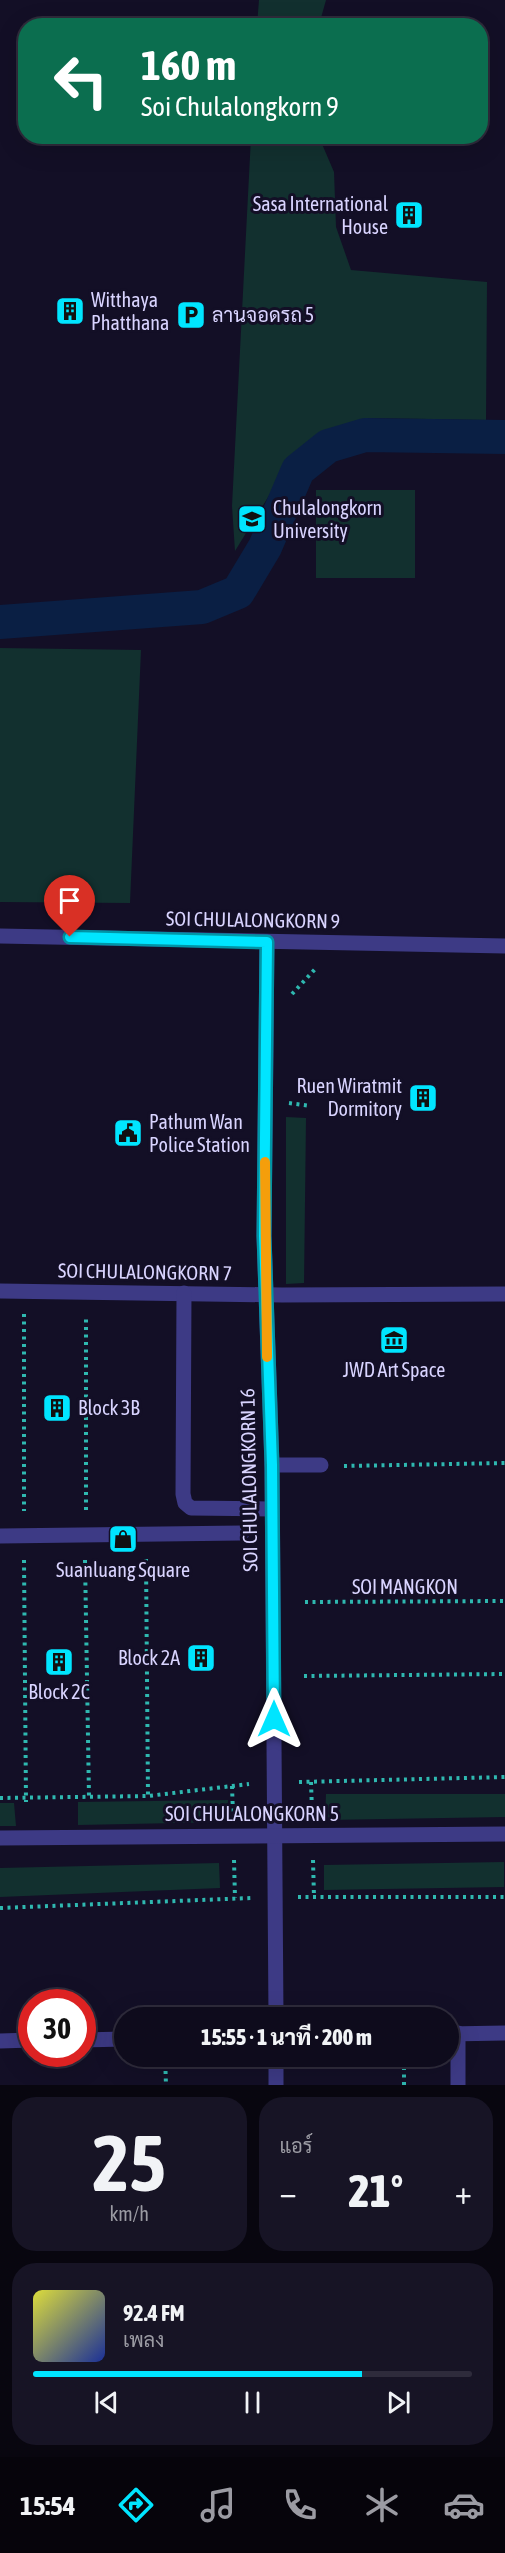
<!DOCTYPE html>
<html lang="th">
<meta charset="utf-8">
<style>
:root{--surface:#0e0b1c;--page:#171425;--text:#f1f3f6;--muted:#9b9ba3;--line:#2e2b3b;--accent:#00e5ff}
body{margin:0;font-family:"Asap Condensed",Sarabun,sans-serif;background:var(--page);color:var(--text);height:100vh;display:flex;flex-direction:column;font-size:22px;white-space:nowrap}
*{box-sizing:border-box;margin:0}
p{font-size:20px;color:var(--muted)}
.icon{flex:none;width:33px;height:33px;fill:none;stroke:currentColor;stroke-width:2;stroke-linecap:round;stroke-linejoin:round}
.map{position:relative;height:2085px;overflow:hidden}
.sheet{display:flex;flex-direction:column;gap:12px;padding:12px;background:#08060f;flex:1}
.sheet>*{flex:none}
.guide{position:absolute;left:18px;top:18px;width:470px;height:126px;border-radius:24px;box-shadow:0 6px 24px #0002,0 0 0 2px var(--line);background:#0b6e4f;color:#fff;overflow:hidden}
.speed{position:absolute;left:18px;top:1989px;display:flex;gap:12px;font-size:30px;font-weight:700;text-align:center}
.speed>*{display:grid;place-content:center;width:78px;height:78px;border-radius:50%;background:var(--surface);box-shadow:0 6px 24px #0002,0 0 0 2px var(--line);line-height:1}
.speed .limit{border:9px solid #d22;background:#fff;color:#111}
.pin{position:absolute;display:grid;place-items:center;width:51px;height:51px;color:#fff;margin:-62px -26px;border-radius:50% 50% 50% 0;rotate:-45deg;box-shadow:0 0 6px #0007}
.pin .icon{rotate:45deg}
.me{position:absolute;width:66px;margin:-33px;rotate:0deg;stroke-linejoin:round;filter:drop-shadow(0 0 4px #0008)}
.turn{display:flex;align-items:center;gap:21px;height:126px;padding:0 24px;font-size:27px}
.turn .icon{width:78px;height:78px;stroke-width:2.5}
.turn b{display:block;font-size:42px;line-height:51px}
.big{font-size:45px;font-weight:800;line-height:1.1}
.sheet .widget{flex:1;display:flex;flex-direction:column;justify-content:center;gap:9px;min-width:0;padding:0 21px;border-radius:24px;background:var(--page)}
.sheet .dial{align-items:center;gap:0}
.dial b{font-size:78px;line-height:1}
.song{display:flex;align-items:center;gap:18px}
.cover{width:72px;height:72px;border-radius:9px;background:linear-gradient(135deg,hsl(60 70% 55%),hsl(230 70% 35%))}
.played{height:6px;border-radius:3px;background:linear-gradient(90deg,var(--accent) 75%,var(--line) 75%)}
.keys{display:flex;justify-content:space-around;direction:ltr}
.heat{display:flex;justify-content:space-between;align-items:center;font-size:33px;direction:ltr}
.sheet .tiles{flex:1;display:grid;gap:12px;grid-template-columns:1fr 1fr}
.widget:last-child{grid-column:span 2}
.trip{position:absolute;left:114px;top:2007px;width:345px;height:60px;border-radius:30px;background:var(--surface);box-shadow:0 6px 24px #0002,0 0 0 2px var(--line);font-weight:800;line-height:60px;text-align:center}
.dock{display:flex;height:96px;justify-content:space-around;align-items:center;background:#06040b;color:var(--muted)}
.dock .icon{width:42px;height:42px}
.dock .current{color:var(--accent)}
.dock b{font-size:27px;color:var(--text)}
.map>svg:first-child{display:block}
</style>
<div class="map">
<svg width="505" height="2085" viewBox="0 0 505 2085">
<rect width="100%" height="100%" fill="#130f26"/>
<!-- green -->
<g fill="#12302f">
<path d="M259 0H326L319 25H257Z"/>
<path d="M251 137H319L334 172 336 227 351 270 487 282 486 420 367 418 320 437 289 463 235 551 232 506Z"/>
<rect x="316" y="490" width="99" height="88"/>
<path d="M0 648 141 650 130 903 0 902Z"/>
<path d="M286 1117 306 1118 304 1283 286 1284Z"/>
<path d="M326 1794H505V1817L325 1820Z"/>
<path d="M228 1800 227 1822 78 1825V1802Z"/>
<path d="M0 1803H14L16 1826H0Z"/>
<path d="M504 1862V1887L324 1890V1865Z"/>
<path d="M219 1863 220 1888 0 1897V1868Z"/>
</g>
<g fill="none" stroke-linecap="round" stroke-linejoin="round">
<!-- canal -->
<path stroke="#0a1f44" stroke-width="34" d="M0 622 202 607 238 592 265 547 298 470 328 446 365 435 505 437"/>
<!-- path -->
<g stroke="#2fb8b0" stroke-width="4" stroke-dasharray="3 4.5" stroke-linecap="butt">
<path d="M292 994 317 967"/>
<path d="M289 1103 311 1106"/>
<path d="M24 1314V1511"/>
<path d="M344 1466 505 1463"/>
<path d="M86 1510V1317"/>
<path d="M146 1559 148 1796"/>
<path d="M24 1560 26 1802"/>
<path d="M85 1560 89 1797"/>
<path d="M305 1602 505 1601"/>
<path d="M304 1676 505 1674"/>
<path d="M299 1782 505 1777"/>
<path d="M311 1782 312 1811"/>
<path d="M232 1786 233 1814"/>
<path d="M0 1798 148 1796 249 1784"/>
<path d="M234 1860 235 1898"/>
<path d="M313 1860 314 1897"/>
<path d="M298 1897H505"/>
<path d="M0 1908 251 1898"/>
<path d="M165 2056 166 2085"/>
<path d="M404 2085V2056"/>
</g>
<!-- lane -->
<g stroke="#3d3a85" stroke-width="15">
<path d="M0 1291 282 1295 505 1294"/>
<path d="M184 1293 183 1494 185 1503 191 1508 271 1509"/>
<path d="M272 1465H321"/>
<path d="M458 2085V2033"/>
</g>
<!-- street -->
<g stroke="#3d3a85" stroke-width="15">
<path d="M0 936 505 946"/>
<path d="M267 942 264 1236 272 1465 276 2018"/>
<path d="M0 1536 242 1533"/>
<path d="M0 1838 505 1834"/>
<path d="M448 2034 505 2033"/>
<path d="M82 2040 124 2039"/>
<path d="M0 2041 32 2040"/>
<path d="M276 2085V2056"/>
</g>
</g>
<g fill="none" stroke-linecap="round" stroke-linejoin="round">
<!-- route casing -->
<g stroke="#0095a6" stroke-width="15">
<path id="route" d="M70 937 267 942 264 1236 272 1465 274 1719"/>
</g>
<!-- route -->
<use href="#route" stroke="#00e5ff" stroke-width="10"/>
<!-- slow -->
<path stroke="#f59e0b" stroke-width="10" d="M265 1162 267 1357"/>
</g>
<!-- icons -->
<defs>
<g id="building-square" transform="scale(1.5)"><rect x="-9" y="-9" width="18" height="18" rx="4" fill="#00e5ff" stroke="#130f26"/><path d="M-4-6H4V6H1V3H-1V6H-4ZM-2.5-4.3h1.7v1.8h-1.7ZM.8-4.3h1.7v1.8H.8ZM-2.5-1h1.7V.8h-1.7ZM.8-1h1.7V.8H.8Z" fill="#111"/></g>
<g id="parking-square" transform="scale(1.5)"><rect x="-9" y="-9" width="18" height="18" rx="4" fill="#00e5ff" stroke="#130f26"/><path d="M-3.5-5.5H1a3.5 3.5 0 0 1 0 7H-1V5.5H-3.5ZM-1-3.4V-.6H.8a1.4 1.4 0 0 0 0-2.8Z" fill="#111"/></g>
<g id="university-square" transform="scale(1.5)"><rect x="-9" y="-9" width="18" height="18" rx="4" fill="#00e5ff" stroke="#130f26"/><path d="M0-5L7-2L0 1L-7-2ZM-4 1L0 2.5L4 1V4Q0 6-4 4Z" fill="#111"/></g>
<g id="civic-square" transform="scale(1.5)"><rect x="-9" y="-9" width="18" height="18" rx="4" fill="#00e5ff" stroke="#130f26"/><path d="M-.6-6.5H3V-4.5H.6V-3L4-1V1h2V6H-6V1h2V-1L-.6-3ZM-1.2 2.5V6h2.4V2.5Z" fill="#111"/></g>
<g id="museum-square" transform="scale(1.5)"><rect x="-9" y="-9" width="18" height="18" rx="4" fill="#00e5ff" stroke="#130f26"/><path d="M0-6L6-3V-2H-6V-3ZM-5-1h2V3h-2ZM-1-1h2V3h-2ZM3-1h2V3H3ZM-6 4H6V6H-6Z" fill="#111"/></g>
<g id="shop-square" transform="scale(1.5)"><rect x="-9" y="-9" width="18" height="18" rx="4" fill="#00e5ff" stroke="#130f26"/><path d="M-5-2.5h2.3a2.7 3.5 0 0 1 5.4 0H5L5.5 6h-11ZM-1.5-2.5h3a1.5 2.3 0 0 0-3 0Z" fill="#111"/></g>
</defs>
<g fill-rule="evenodd">
<use href="#building-square" x="409" y="215"/>
<use href="#building-square" x="70" y="311"/>
<use href="#parking-square" x="191" y="315"/>
<use href="#university-square" x="252" y="519"/>
<use href="#building-square" x="423" y="1098"/>
<use href="#civic-square" x="128" y="1133"/>
<use href="#museum-square" x="394" y="1340"/>
<use href="#building-square" x="57" y="1408"/>
<use href="#shop-square" x="123" y="1539"/>
<use href="#building-square" x="201" y="1658"/>
<use href="#building-square" x="59" y="1662"/>
</g>
<g text-anchor="middle" stroke-width="6" stroke-linejoin="round" paint-order="stroke">
<!-- poi labels -->
<g font-size="20" fill="#d9d4ff" stroke="#130f26" text-anchor="start">
<text x="388" y="211" text-anchor="end">Sasa International<tspan x="388" dy="23">House</tspan></text>
<text x="91" y="307">Witthaya<tspan x="91" dy="23">Phatthana</tspan></text>
<text x="212" y="322">ลานจอดรถ 5</text>
<text x="273" y="515">Chulalongkorn<tspan x="273" dy="23">University</tspan></text>
<text x="402" y="1093" text-anchor="end">Ruen Wiratmit<tspan x="402" dy="23">Dormitory</tspan></text>
<text x="149" y="1129">Pathum Wan<tspan x="149" dy="23">Police Station</tspan></text>
<text x="394" y="1377" text-anchor="middle">JWD Art Space</text>
<text x="78" y="1415">Block 3B</text>
<text x="123" y="1577" text-anchor="middle">Suanluang Square</text>
<text x="180" y="1665" text-anchor="end">Block 2A</text>
<text x="59" y="1699" text-anchor="middle">Block 2C</text>
</g>
<!-- street labels -->
<g font-size="20" fill="#d9d4ff" stroke="#130f26">
<text transform="translate(253 920) rotate(1)" y="7">SOI CHULALONGKORN 9</text>
<text transform="translate(145 1272) rotate(1)" y="7">SOI CHULALONGKORN 7</text>
<text transform="translate(249 1480) rotate(-91)" y="7">SOI CHULALONGKORN 16</text>
<text x="405" y="1594">SOI MANGKON</text>
<text x="252" y="1821">SOI CHULALONGKORN 5</text>
</g>
</g>
</svg>
<div class="speed"><div class="limit">30</div></div>
<div class="pin" style="left:70px;top:937px;background:#d93025"><svg class="icon" aria-label="arrive" viewBox="0 0 24 24"><path d="M6 21V4h12l-3 4 3 4H6"/></svg></div>
<svg class="me" style="left:274px;top:1719px" viewBox="-20 -20 40 40"><path d="M0-17L14 15 0 8-14 15z" fill="#00e5ff" stroke="#fff" stroke-width="4"/></svg>
<div class="trip">15:55 · 1 นาที · 200 m</div>
<div class="guide">
<div class="turn"><svg class="icon" aria-label="left" viewBox="0 0 24 24"><path d="M17 20v-9H6M10 6l-5 5 5 5"/></svg><div><b>160 m</b>Soi Chulalongkorn 9</div></div>
</div>
</div>
<section class="sheet">
<div class="tiles">
<div class="widget dial"><b>25</b><p>km/h</p></div>
<div class="widget"><p>แอร์</p>
<div class="heat"><a>−</a><b class="big">21°</b><a>+</a></div>
</div>
<div class="widget">
<div class="song"><i class="cover"></i><div><b>92.4 FM</b><p>เพลง</p></div></div>
<div class="played"></div>
<div class="keys"><svg class="icon" aria-label="previous" viewBox="0 0 24 24"><path d="M18 5L8 12l10 7zM5 5v14"/></svg><svg class="icon" aria-label="pause" viewBox="0 0 24 24"><path d="M8 5v14M16 5v14"/></svg><svg class="icon" aria-label="next" viewBox="0 0 24 24"><path d="M6 5l10 7-10 7zM19 5v14"/></svg></div>
</div>
</div>
</section>
<nav class="dock">
<b>15:54</b>
<svg class="icon current" aria-label="directions" viewBox="0 0 24 24"><path d="M12 3l9 9-9 9-9-9zM9 14v-3h6M13 9l2 2-2 2"/></svg>
<svg class="icon" aria-label="music" viewBox="0 0 24 24"><path d="M9 18V5l10-2v13"/><circle cx="6" cy="18" r="3"/><circle cx="16" cy="16" r="3"/></svg>
<svg class="icon" aria-label="phone" viewBox="0 0 24 24"><path d="M5 4h4l2 5-3 2q2 4 5 5l2-3 5 2v4C11 20 4 13 5 4z"/></svg>
<svg class="icon" aria-label="climate" viewBox="0 0 24 24"><path d="M12 3v18M4 7l16 10M4 17L20 7"/></svg>
<svg class="icon" aria-label="car" viewBox="0 0 24 24"><path d="M5 17H2v-5l4-1 3-4h7l3 4 3 1v5h-3M9 17h6M6 11h13"/><circle cx="7" cy="17" r="2"/><circle cx="17" cy="17" r="2"/></svg>
</nav>
